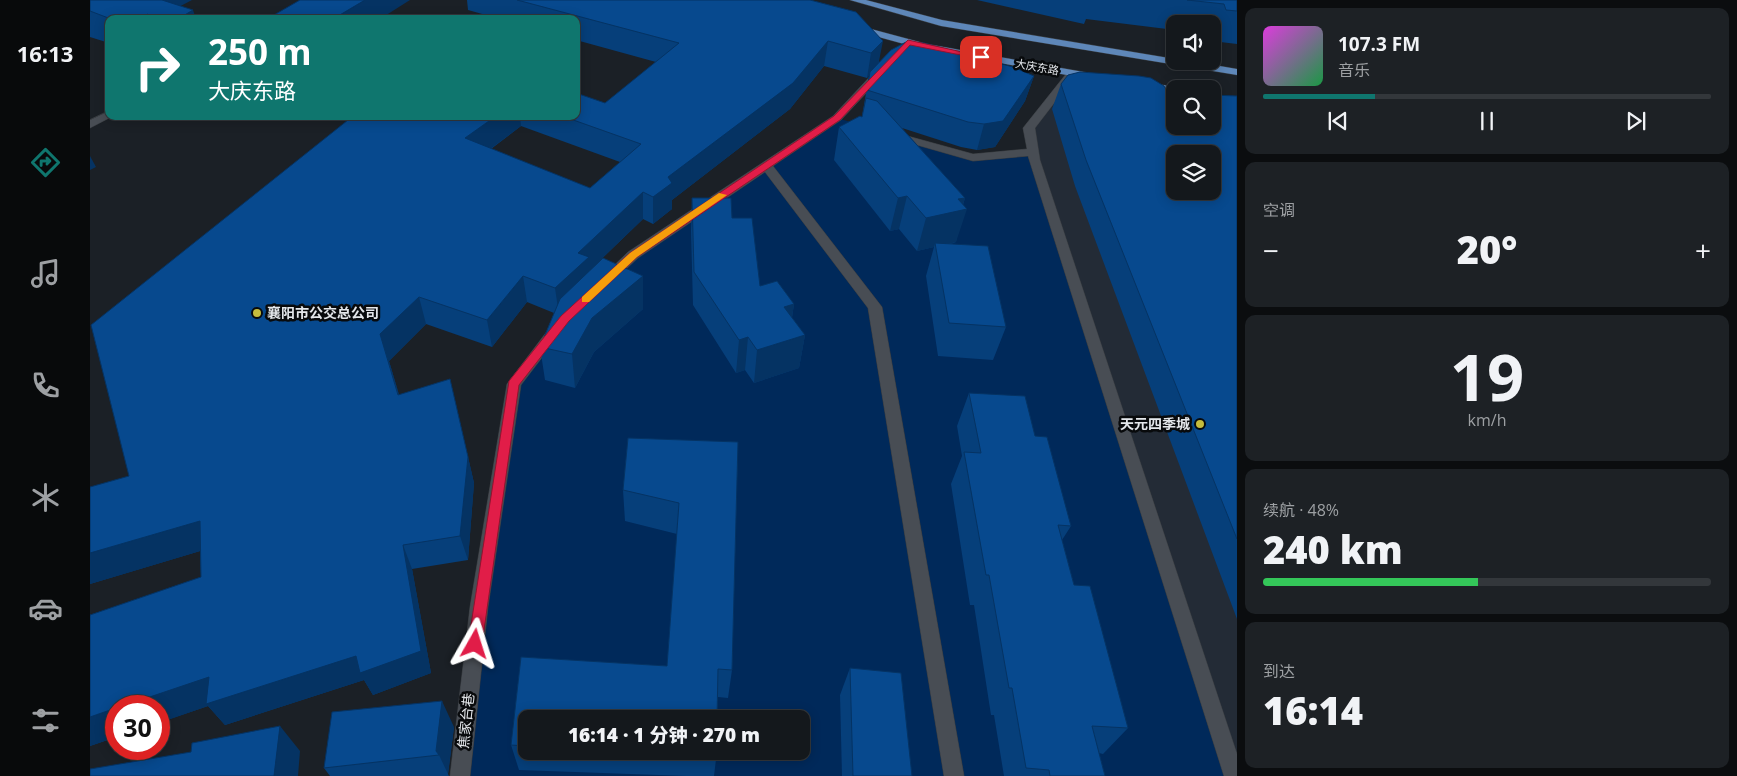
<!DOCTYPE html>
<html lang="zh">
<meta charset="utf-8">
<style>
:root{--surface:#14181c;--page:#1d2125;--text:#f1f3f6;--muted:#9da0a3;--line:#33373b;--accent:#0f766e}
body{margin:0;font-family:"Open Sans","Noto Sans SC",sans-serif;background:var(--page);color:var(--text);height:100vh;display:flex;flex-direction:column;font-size:19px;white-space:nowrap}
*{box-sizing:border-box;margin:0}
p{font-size:16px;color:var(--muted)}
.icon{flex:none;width:28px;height:28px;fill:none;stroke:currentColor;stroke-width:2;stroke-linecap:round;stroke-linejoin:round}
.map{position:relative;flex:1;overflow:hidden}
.panel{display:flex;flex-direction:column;gap:8px;padding:8px;background:#0b0d0f;width:500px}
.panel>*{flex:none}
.guide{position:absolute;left:15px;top:15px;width:475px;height:105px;border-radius:10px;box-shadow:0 2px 12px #0003,0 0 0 1px var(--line);background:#0f766e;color:#fff;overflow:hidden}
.fabs{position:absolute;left:1076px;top:15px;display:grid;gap:10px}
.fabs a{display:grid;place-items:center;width:55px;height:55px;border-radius:10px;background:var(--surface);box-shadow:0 2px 12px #0003,0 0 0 1px var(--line);font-size:25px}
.speed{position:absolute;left:15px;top:695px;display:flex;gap:10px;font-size:25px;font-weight:700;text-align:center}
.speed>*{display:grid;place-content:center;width:65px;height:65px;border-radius:50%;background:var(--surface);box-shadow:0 2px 12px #0003,0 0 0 1px var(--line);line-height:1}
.speed .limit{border:8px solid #d22;background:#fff;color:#111}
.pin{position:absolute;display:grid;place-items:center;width:42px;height:42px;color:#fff;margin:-21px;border-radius:10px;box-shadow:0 2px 8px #0006}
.me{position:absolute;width:55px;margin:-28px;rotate:6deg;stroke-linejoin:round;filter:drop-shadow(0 0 4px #0008)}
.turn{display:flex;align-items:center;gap:18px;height:105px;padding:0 20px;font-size:22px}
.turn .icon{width:65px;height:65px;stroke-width:2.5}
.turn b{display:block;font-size:35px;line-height:42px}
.big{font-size:38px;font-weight:800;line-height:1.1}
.panel .card{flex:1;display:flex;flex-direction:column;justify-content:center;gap:8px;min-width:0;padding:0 18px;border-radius:10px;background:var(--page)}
.panel .dial{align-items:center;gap:0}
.dial b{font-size:65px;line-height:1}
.song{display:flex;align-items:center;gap:15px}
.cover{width:60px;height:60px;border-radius:8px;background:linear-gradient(135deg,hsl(300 70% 55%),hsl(140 70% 35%))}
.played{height:5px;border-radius:2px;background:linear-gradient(90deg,var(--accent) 25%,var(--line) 25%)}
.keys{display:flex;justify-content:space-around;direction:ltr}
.heat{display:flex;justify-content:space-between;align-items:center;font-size:28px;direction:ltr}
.charge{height:8px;border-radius:4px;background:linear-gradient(90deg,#34c759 48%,var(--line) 0)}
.trip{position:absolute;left:428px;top:710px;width:292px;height:50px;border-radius:10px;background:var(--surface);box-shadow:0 2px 12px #0003,0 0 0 1px var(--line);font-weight:800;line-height:50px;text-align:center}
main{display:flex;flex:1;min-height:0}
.tab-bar{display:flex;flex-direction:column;width:90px;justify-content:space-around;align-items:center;background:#080a0b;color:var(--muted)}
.tab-bar .icon{width:35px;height:35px}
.tab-bar .current{color:var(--accent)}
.tab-bar b{font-size:22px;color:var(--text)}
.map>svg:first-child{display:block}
</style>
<main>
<nav class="tab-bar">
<b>16:13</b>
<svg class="icon current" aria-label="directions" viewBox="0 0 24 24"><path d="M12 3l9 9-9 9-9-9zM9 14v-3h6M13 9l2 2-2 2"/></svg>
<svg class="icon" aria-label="music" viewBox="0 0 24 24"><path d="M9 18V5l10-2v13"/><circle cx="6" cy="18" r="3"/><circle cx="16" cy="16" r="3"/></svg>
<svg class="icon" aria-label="phone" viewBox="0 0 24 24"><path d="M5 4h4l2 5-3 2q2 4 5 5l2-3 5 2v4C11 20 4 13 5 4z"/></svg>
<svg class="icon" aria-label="climate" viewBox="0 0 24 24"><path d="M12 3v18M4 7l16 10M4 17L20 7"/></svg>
<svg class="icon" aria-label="car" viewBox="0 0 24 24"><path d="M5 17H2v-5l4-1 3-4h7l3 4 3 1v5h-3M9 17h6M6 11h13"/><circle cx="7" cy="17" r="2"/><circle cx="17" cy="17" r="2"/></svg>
<svg class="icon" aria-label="filters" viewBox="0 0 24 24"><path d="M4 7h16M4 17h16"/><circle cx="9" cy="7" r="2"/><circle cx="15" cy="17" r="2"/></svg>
</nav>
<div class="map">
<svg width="1147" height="776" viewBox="0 0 1147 776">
<rect width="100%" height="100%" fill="#1b2026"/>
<!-- built -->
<path fill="#232b36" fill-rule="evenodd" d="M983 73 1085 90V126H1122L1147 101V776L939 128ZM1085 154H1122V191H1085Z"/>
<!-- green -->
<path fill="#00295a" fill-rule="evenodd" d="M747 118 883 158 943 152 1144 776H370L424 384 543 255ZM436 719H711V751H436Z"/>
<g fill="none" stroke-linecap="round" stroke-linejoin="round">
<!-- minor casing -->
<g stroke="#373b3f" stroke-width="1">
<g id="minor">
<path d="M791 68 796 71 795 73 751 120 683 166 792 307 874 776H854L778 308 675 172 548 258 521 283H511L509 280 538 252 743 116 787 69Z"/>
<path d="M980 73 985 76 945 128 950 160 1147 754V776H1134L938 156 883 161 799 137 797 135 803 132 883 154 937 149 933 128 976 74Z"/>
<path d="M19 111V116H23L0 128V120Z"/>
<path d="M463 329 470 334 431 385 398 607 380 776H360L380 607 417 384 458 330Z"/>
</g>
</g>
<!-- major casing -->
<g stroke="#373b3f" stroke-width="1">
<g id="major">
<path d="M760 0H776L852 20 1085 59V61H1101L1147 69V75L851 26Z"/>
<path d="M766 25 837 44 1005 74 1010 77 1005 80 836 50 763 30V26Z"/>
<path d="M1055 82 1085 87 1089 89H1085V93L1051 87V83Z"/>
</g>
</g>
<!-- minor -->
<use href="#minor" fill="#484d54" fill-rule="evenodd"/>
<!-- major -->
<use href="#major" fill="#5e87b9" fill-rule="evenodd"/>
</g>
<!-- wall -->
<g fill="#063f7a" fill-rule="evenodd">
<path d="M0 0 90 6 106 19H19V43L0 37Z"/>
<path d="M377 0H720L766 12 789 62 944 76 935 101 905 147 887 150 871 147 812 128 875 198 873 205 866 242 861 244 916 327 903 360 848 356 836 276 844 247 827 251 809 229 800 231 744 160 749 127 772 117 779 75 777 78 734 66 700 109 582 200V209L563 224 553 219 500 270 553 309 504 352 485 388 455 380 450 347 464 313 437 302 402 347 336 324 299 361 309 395 360 379 384 483 378 560 322 569 341 673 283 695 274 680 135 725 118 706 0 746V615L111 577 110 551 0 584 39 476 263 116H486L515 103 566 62 486 40V19H410L378 10ZM431 126 530 162 500 188 401 149Z"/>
<path d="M887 0H1147V44L1122 41V24H1085V30L996 19 994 24Z"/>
<path d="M971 84 1078 93 1147 96V619L985 186 962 109Z"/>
<path d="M602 198 642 218 670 286 704 304 702 318 715 335 709 368 664 383 655 370 646 373 603 305 601 231Z"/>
<path d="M879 393 945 436 981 526 972 540 984 585 1038 728 1013 754 1009 753 1015 776H914L904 715H901L884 605H880L861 484 872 456 867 426Z"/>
<path d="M538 438 648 442 642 670 638 698 628 697 627 719H436V751H627L624 776H596L429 770 421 745 431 657 577 666 587 534 535 521 533 490Z"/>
<path d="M760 668 822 776H752L750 695Z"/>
<path d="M364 727 358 774 359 776H240L234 768Z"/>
</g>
<!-- shaded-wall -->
<g fill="#053363">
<path d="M50 0H102L66 19 58 14 60 19H48Z"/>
<path d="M275 0H320L290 19H243Z"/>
<path d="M103 10 106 19H88Z"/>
<path d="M738 41 734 66 700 109 582 200V209L563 224V197L578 177Z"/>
<path d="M793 41 788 66 777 78 781 53Z"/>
<path d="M944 76 935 101 905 147 887 150 894 124Z"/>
<path d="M406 116H430L431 126 380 164 375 138Z"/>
<path d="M0 156 6 167 0 170Z"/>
<path d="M553 192V219L500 270 469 315 465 288 488 253Z"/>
<path d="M817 196 809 229 800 231 808 198Z"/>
<path d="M875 198 871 210 877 209 866 242 846 247 845 243 844 247 827 251 836 218 868 199Z"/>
<path d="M433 276 437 302 402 347 397 320Z"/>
<path d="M553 276V309L504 352 485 388 482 354 502 318Z"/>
<path d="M329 297 336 324 299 361 317 421 290 334Z"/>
<path d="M704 304 699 337 694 307Z"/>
<path d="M715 335 709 368 664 383 667 350Z"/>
<path d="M658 337 655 370 646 373 649 340Z"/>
<path d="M360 379 384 483 378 560 370 536Z"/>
<path d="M110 521 127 546 0 584V553Z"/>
<path d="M313 545 322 569 341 673 283 695 274 680 135 725 118 706 69 723V706H33Z"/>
<path d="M352 701 364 727 358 774 349 755 346 751Z"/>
<path d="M26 708V737L0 746V717Z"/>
<path d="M190 726 210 751 208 776H184Z"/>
</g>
<!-- building -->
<g fill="#07498e" stroke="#053363" fill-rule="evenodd">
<path d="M0 0H72L103 10 88 19H61L58 14 48 19H21L0 11Z"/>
<path d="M210 0H275L243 19H177Z"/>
<path d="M427 0H720L766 12 793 41 781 53 738 41 703 83 578 177 582 183 563 197 553 192 488 253 499 257 465 288 433 276 397 320 329 297 290 334 308 395 360 379 378 457 370 536 313 545 331 651 270 673 266 656 116 704 119 677 33 706H26V708L0 717V615L111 577 110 521 0 553V487L39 476 1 325 263 116H406L375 138 500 188 551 144 472 116H486V93L515 103 589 43Z"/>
<path d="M1097 0H1147V11L1136 10 1134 4Z"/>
<path d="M816 42 834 43 923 67 944 76 913 121 894 124 878 122 777 90 780 72 801 50Z"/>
<path d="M990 72 1049 76 1061 78 1074 86 1078 93H1085V126H1122V95L1147 96V539L996 160 971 84 978 75ZM1085 154H1122V191H1085Z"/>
<path d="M776 98 787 101 875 198 868 199 877 209 836 218 817 196 808 198 749 127 770 116 772 117Z"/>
<path d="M602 198H641L642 218H662L670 286 687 281 704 304 694 307 715 335 667 350 658 337 649 340 604 272Z"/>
<path d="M845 243 898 246 916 327 859 323Z"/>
<path d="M513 258 553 276 502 318 482 354 450 347 470 299Z"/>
<path d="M879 393 935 396 945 436 957 437 981 526 968 525 984 585 1000 586 1038 728 1002 726 1015 776H960L959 770 936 768 922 688H919L899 575H896L874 452 891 453Z"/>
<path d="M538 438 648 442 642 670 628 669 627 719H436V746L421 745 431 657 577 666 589 503 533 490Z"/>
<path d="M760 668 811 673 822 776H763Z"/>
<path d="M352 701 346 751 349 755 234 768 242 712Z"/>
<path d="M190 726 184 776H0V769L101 752 102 743Z"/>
<path d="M593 751H627V752Z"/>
</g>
<!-- route -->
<path fill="#e11d48" stroke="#92132f" d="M818 40 895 57 891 59 820 45 750 120 547 257 479 321 429 385 392 644 390 649 385 651 380 649 378 644 419 381 471 316 540 253 744 116Z"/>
<!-- slow -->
<path fill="#f59e0b" d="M629 193 637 195 547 257 499 302H492V297L540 253Z"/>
<!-- markers -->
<g fill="#c5bc3d" stroke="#080a0c" stroke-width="2">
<circle cx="167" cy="313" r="5"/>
<circle cx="1110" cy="424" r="5"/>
</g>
<g text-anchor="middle" stroke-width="5" stroke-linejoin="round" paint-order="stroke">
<!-- far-street labels -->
<g font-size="11" fill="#e4e7eb" stroke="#080a0c">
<text transform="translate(947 67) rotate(10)" y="4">大庆东路</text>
</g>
<!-- poi labels -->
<g font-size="14" font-weight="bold" fill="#e4e7eb" stroke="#080a0c" text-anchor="start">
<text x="177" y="318">襄阳市公交总公司</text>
<text x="1100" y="429" text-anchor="end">天元四季城</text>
</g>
<!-- street labels -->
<g font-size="14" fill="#e4e7eb" stroke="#080a0c">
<text transform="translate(376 721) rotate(-84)" y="5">焦家台巷</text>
</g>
</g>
</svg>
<div class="fabs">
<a><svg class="icon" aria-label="sound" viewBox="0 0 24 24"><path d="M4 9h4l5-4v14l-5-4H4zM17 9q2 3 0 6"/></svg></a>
<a><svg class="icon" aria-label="search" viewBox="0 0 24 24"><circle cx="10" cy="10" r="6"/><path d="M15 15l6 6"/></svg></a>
<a><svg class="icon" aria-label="layers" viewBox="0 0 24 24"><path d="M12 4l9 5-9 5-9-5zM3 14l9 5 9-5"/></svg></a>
</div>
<div class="speed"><div class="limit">30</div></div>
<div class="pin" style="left:891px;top:57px;background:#d93025"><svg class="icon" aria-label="arrive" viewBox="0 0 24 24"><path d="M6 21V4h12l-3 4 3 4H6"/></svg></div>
<svg class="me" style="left:385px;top:644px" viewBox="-20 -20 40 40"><path d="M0-17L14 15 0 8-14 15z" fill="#e11d48" stroke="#fff" stroke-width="4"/></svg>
<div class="trip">16:14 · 1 分钟 · 270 m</div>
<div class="guide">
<div class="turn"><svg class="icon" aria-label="right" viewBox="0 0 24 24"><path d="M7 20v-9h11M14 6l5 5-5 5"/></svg><div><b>250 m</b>大庆东路</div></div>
</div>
</div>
<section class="panel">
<div class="card">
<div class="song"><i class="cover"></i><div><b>107.3 FM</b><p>音乐</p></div></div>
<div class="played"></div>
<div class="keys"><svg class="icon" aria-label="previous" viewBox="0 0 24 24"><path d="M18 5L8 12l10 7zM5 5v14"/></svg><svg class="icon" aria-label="pause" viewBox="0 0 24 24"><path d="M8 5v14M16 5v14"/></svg><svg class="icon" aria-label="next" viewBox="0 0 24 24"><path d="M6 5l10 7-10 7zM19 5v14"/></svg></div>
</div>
<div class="card"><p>空调</p>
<div class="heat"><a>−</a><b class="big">20°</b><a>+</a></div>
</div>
<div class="card dial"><b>19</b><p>km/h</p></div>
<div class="card"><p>续航 · 48%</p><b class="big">240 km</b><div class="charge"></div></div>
<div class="card"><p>到达</p><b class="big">16:14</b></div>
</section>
</main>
